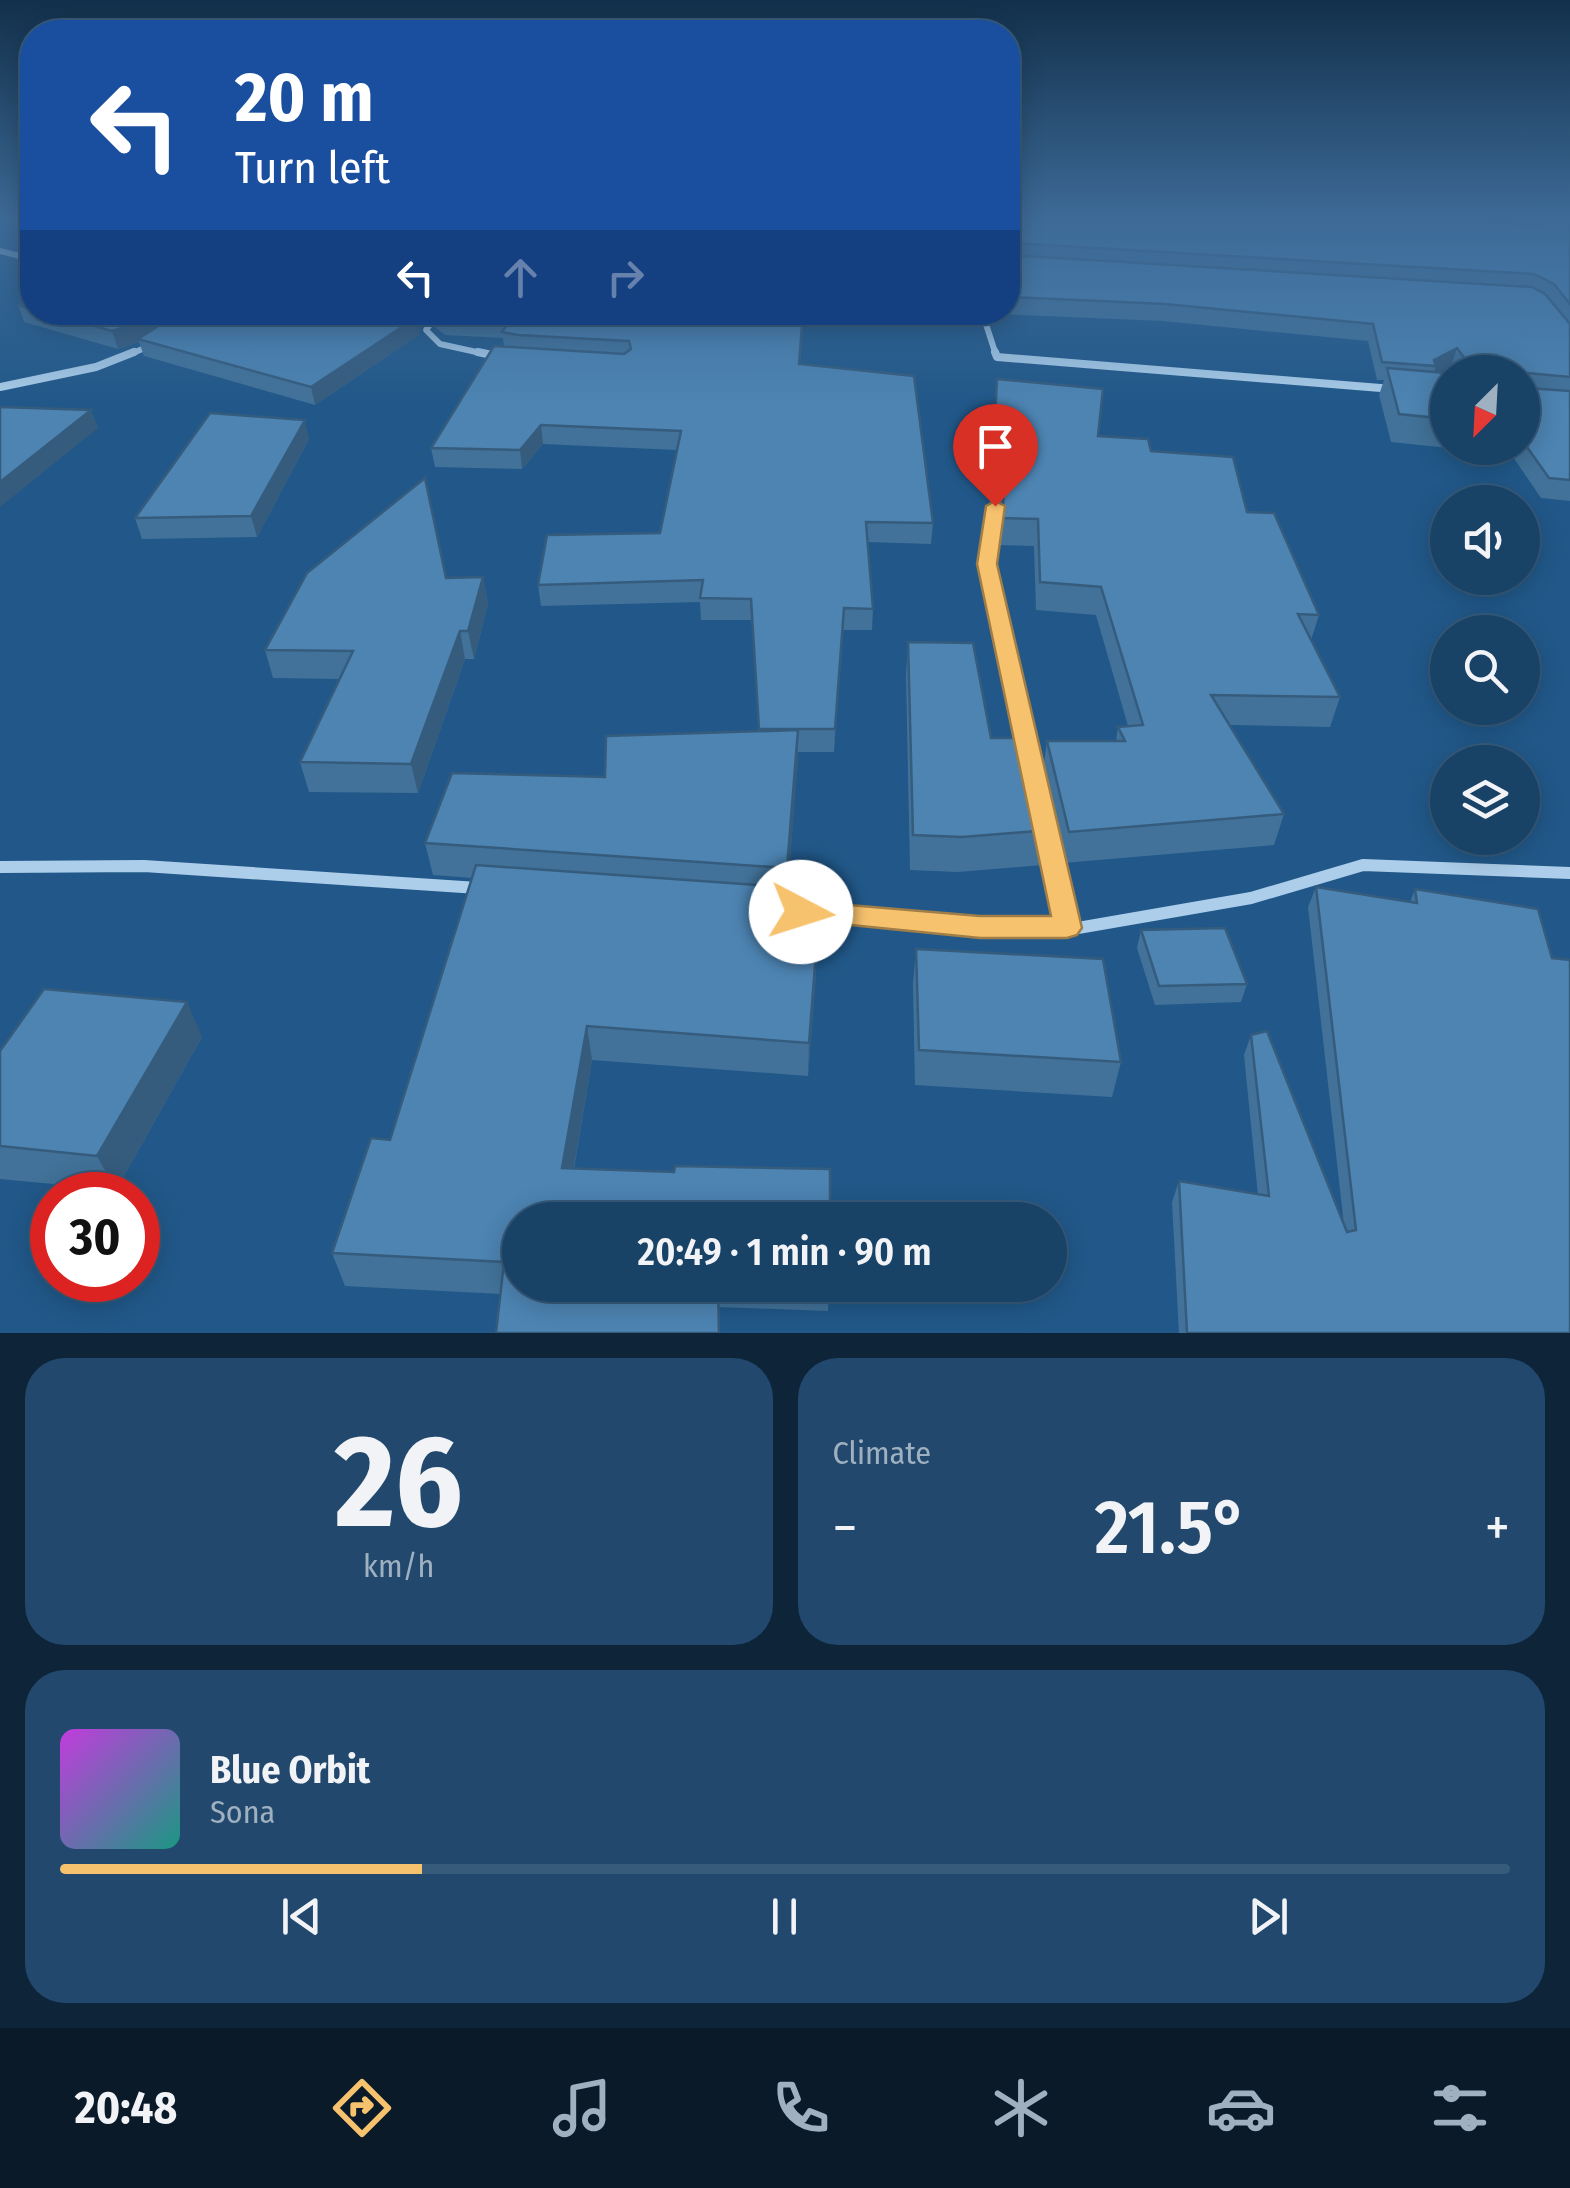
<!DOCTYPE html>
<meta charset="utf-8">
<style>
:root{--surface:#194267;--page:#22496d;--text:#f1f3f6;--muted:#9fb0c0;--line:#375b7b;--accent:#f7c26d}
body{margin:0;font-family:"Fira Sans Condensed",sans-serif;background:var(--page);color:var(--text);height:100vh;display:flex;flex-direction:column;font-size:38px;white-space:nowrap}
*{box-sizing:border-box;margin:0}
p{font-size:32px;color:var(--muted)}
.icon{flex:none;width:55px;height:55px;fill:none;stroke:currentColor;stroke-width:2;stroke-linecap:round;stroke-linejoin:round}
.map{position:relative;height:1333px;overflow:hidden}
.sheet{display:flex;flex-direction:column;gap:25px;padding:25px;background:#0e2439;flex:1}
.sheet>*{flex:none}
.top-card{position:absolute;left:20px;top:20px;width:1000px;height:305px;border-radius:40px;box-shadow:0 5px 25px #0003,0 0 0 2px var(--line);background:#1a4fa0;color:#fff;overflow:hidden}
.needle{width:65px;rotate:204deg}
.controls{position:absolute;left:1430px;top:355px;display:grid;gap:20px}
.controls a{display:grid;place-items:center;width:110px;height:110px;border-radius:50%;background:var(--surface);box-shadow:0 5px 25px #0003,0 0 0 2px var(--line);font-size:50px}
.speed{position:absolute;left:30px;top:1172px;display:flex;gap:20px;font-size:50px;font-weight:700;text-align:center}
.speed>*{display:grid;place-content:center;width:130px;height:130px;border-radius:50%;background:var(--surface);box-shadow:0 5px 25px #0003,0 0 0 2px var(--line);line-height:1}
.speed .limit{border:15px solid #d22;background:#fff;color:#111}
.pin{position:absolute;display:grid;place-items:center;width:85px;height:85px;color:#fff;margin:-102px -42px;border-radius:50% 50% 50% 0;rotate:-45deg;box-shadow:0 0 10px #0007}
.pin .icon{rotate:45deg}
.me{position:absolute;width:110px;margin:-55px;rotate:95deg;stroke-linejoin:round;filter:drop-shadow(0 0 8px #0008)}
.turn{display:flex;align-items:center;gap:35px;height:210px;padding:0 50px;font-size:45px}
.turn .icon{width:130px;height:130px;stroke-width:2.5}
.turn b{display:block;font-size:70px;line-height:85px}
.lanes{display:flex;align-items:center;height:95px;padding:0 50px;background:#0003;justify-content:center;gap:50px;direction:ltr}
.lanes .off{opacity:.35}
.big{font-size:75px;font-weight:600;line-height:1.1}
.sheet .widget{flex:1;display:flex;flex-direction:column;justify-content:center;gap:15px;min-width:0;padding:0 35px;border-radius:40px;background:var(--page)}
.sheet .dial{align-items:center;gap:0}
.dial b{font-size:130px;line-height:1}
.song{display:flex;align-items:center;gap:30px}
.cover{width:120px;height:120px;border-radius:15px;background:linear-gradient(135deg,hsl(290 70% 55%),hsl(170 70% 35%))}
.played{height:10px;border-radius:5px;background:linear-gradient(90deg,var(--accent) 25%,var(--line) 25%)}
.keys{display:flex;justify-content:space-around;direction:ltr}
.heat{display:flex;justify-content:space-between;align-items:center;font-size:55px;direction:ltr}
.sheet .tiles{flex:1;display:grid;gap:25px;grid-template-columns:1fr 1fr}
.widget:last-child{grid-column:span 2}
.trip{position:absolute;left:502px;top:1202px;width:565px;height:100px;border-radius:50px;background:var(--surface);box-shadow:0 5px 25px #0003,0 0 0 2px var(--line);font-weight:600;line-height:100px;text-align:center}
.tabs{display:flex;height:160px;justify-content:space-around;align-items:center;background:#0a1a29;color:var(--muted)}
.tabs .icon{width:70px;height:70px}
.tabs .selected{color:var(--accent)}
.tabs b{font-size:45px;color:var(--text)}
.map>svg:first-child{display:block}
</style>
<div class="map">
<svg width="1570" height="1333" viewBox="0 0 1570 1333">
<rect width="100%" height="100%" fill="#215889"/>
<g fill="none" stroke-linecap="round" stroke-linejoin="round">
<!-- street-far3 -->
<g stroke="#acceea" stroke-width="6">
<path d="M0 251 32 259"/>
<path d="M439 312 426 330 440 344 490 355"/>
<path d="M856 312 863 318"/>
<path d="M982 312 996 355"/>
<path d="M128 355 152 345"/>
</g>
<!-- street-far2 -->
<g stroke="#acceea" stroke-width="8">
<path d="M478 352 501 357"/>
<path d="M995 352 997 357 1393 389"/>
<path d="M0 387 96 367 134 352"/>
<path d="M993 524 995 506"/>
</g>
<!-- street-far1 -->
<path stroke="#acceea" stroke-width="10" d="M993 521 987 564 1025 735"/>
<!-- street -->
<g stroke="#acceea" stroke-width="12">
<path d="M1024 733 1028 751"/>
<path d="M1045 826 1067 928"/>
<path d="M0 867 144 866 478 888"/>
<path d="M774 909 980 927 1078 928 1251 898 1363 865 1570 873"/>
</g>
</g>
<!-- wall -->
<g fill="#427299">
<path d="M1512 219H1570V501L1541 498 1507 448H1522V372H1456L1451 366 1440 372 1448 377V448H1458V449L1391 442 1379 395 1384 380H1377L1368 341 1162 321 999 314V312H1008V220L1517 224Z"/>
<path d="M32 300V312H432L420 326V334L315 405 144 356 139 342 118 349 24 322 18 305Z"/>
<path d="M433 312H804L800 365 933 523 931 544 867 542 873 609 872 630H843L834 752H798L787 900H786L784 938 817 940 816 974 808 1076 592 1060 574 1169 674 1172 830 1169 520 1285H829L828 1311 719 1307 720 1333H496L501 1294 345 1286 332 1253 390 1140 472 878 433 875 425 843 605 777 759 731 752 620H701L700 602 541 606 538 585 660 533 677 450 543 444 522 469 435 467 431 448 504 347 503 338 445 335 436 328Z"/>
<path d="M997 379 1098 436 1151 451 1247 512 1319 615 1311 640 1340 697 1330 727 1229 725 1284 814 1274 845 1063 863 1043 771 1047 741H1116L1118 727 1128 726 1096 615 1036 610 1034 546 998 545 1002 504 997 499 989 502Z"/>
<path d="M309 439 257 537 142 539 135 518Z"/>
<path d="M483 577 488 604 474 659H465L418 793 309 792 300 762 340 679 273 678 265 650 446 578Z"/>
<path d="M908 642 991 738 1049 830 1043 865 958 872 910 870 906 674Z"/>
<path d="M1316 887 1410 902 1415 889 1570 1333H1179L1172 1202 1179 1181 1258 1195 1244 1055 1251 1035 1344 1225 1308 907Z"/>
<path d="M1141 930 1247 984 1241 1002 1155 1005 1137 948Z"/>
<path d="M916 949 1121 1062 1112 1097 915 1085 913 984Z"/>
<path d="M202 1037 116 1190 0 1179V1051Z"/>
</g>
<!-- shaded-wall -->
<g fill="#365c7d">
<path d="M158 312H188L138 339 139 342 118 349 112 331Z"/>
<path d="M417 312H432L420 326V334L315 405 311 387Z"/>
<path d="M1457 348 1451 366 1433 376 1436 366 1434 360Z"/>
<path d="M91 410 98 428 0 507V482Z"/>
<path d="M305 420 309 439 257 537 251 516Z"/>
<path d="M541 425 543 444 522 469 520 450Z"/>
<path d="M1000 472 997 499 989 502 992 475Z"/>
<path d="M483 577 488 604 474 659 468 631Z"/>
<path d="M844 608 843 630 834 752 835 729Z"/>
<path d="M460 631 465 659 418 793 411 764Z"/>
<path d="M798 730V761L787 900V868Z"/>
<path d="M786 887V920L782 972V938Z"/>
<path d="M817 940 816 974 808 1076 809 1043Z"/>
<path d="M187 1002 202 1037 116 1190 97 1156Z"/>
<path d="M587 1026 592 1060 568 1202 562 1168Z"/>
</g>
<!-- building -->
<g fill="#4d84b2" stroke="#365c7d" stroke-width="2.5">
<path d="M1008 219H1439L1538 225 1531 219H1570V304L1554 284 1534 274 1010 243 1008 245Z"/>
<path d="M1008 255 1532 287 1545 294 1570 324V377L1528 373 1522 380V372H1475L1457 348 1434 360 1436 366 1382 362 1373 324 1165 304 1008 297Z"/>
<path d="M32 300V309L18 305Z"/>
<path d="M44 312H158L148 320 112 331Z"/>
<path d="M180 312H417V317L311 387 138 339Z"/>
<path d="M435 312H803L799 364 914 376 933 523 866 522 873 609 844 608 835 729H759L751 599 700 598 703 580 538 585 547 535 660 533 681 431 541 425 520 450 431 448 494 346 624 354 631 349 629 341 518 335 502 332 509 322 443 318Z"/>
<path d="M1387 368 1446 373 1448 377V419L1399 414Z"/>
<path d="M997 379 1103 389 1098 436 1148 439 1151 451 1233 457 1247 512 1274 513 1319 615 1298 614 1340 697 1211 695 1284 814 1069 832 1047 741H1125L1118 727 1143 725 1101 587 1040 582 1038 519 1002 518 1005 477 1000 472 992 475Z"/>
<path d="M1522 382 1528 388 1570 391V480L1549 478 1522 440Z"/>
<path d="M0 407 91 410 0 482Z"/>
<path d="M210 413 305 420 251 516 135 518Z"/>
<path d="M425 478 446 578 483 577 468 631H460L411 764 300 762 353 651 265 650 307 573Z"/>
<path d="M908 642 973 643 991 738H1027L1049 830 962 837 913 835Z"/>
<path d="M798 730 787 868 425 843 452 773 605 777 606 736Z"/>
<path d="M476 865 786 887 782 938 817 940 809 1043 587 1026 562 1168 674 1172 675 1166 830 1169V1220H520V1285H718L719 1333H496L504 1262 332 1253 371 1138 390 1140Z"/>
<path d="M1316 887 1417 903 1415 889 1538 909 1552 958 1570 960V1333H1187L1179 1181 1269 1196 1251 1035 1267 1031 1347 1232 1356 1230Z"/>
<path d="M1225 928 1247 984 1159 986 1141 930Z"/>
<path d="M916 949 1103 959 1121 1062 919 1050Z"/>
<path d="M44 989 187 1002 97 1156 0 1146V1051Z"/>
</g>
<!-- sky -->
<linearGradient id="sky" x2="0" y2="1"><stop stop-color="#12304b"/><stop offset="0.54" stop-color="#3d6a97"/><stop offset="1" stop-color="#3d6a97" stop-opacity="0"/></linearGradient>
<rect width="1570" height="405" fill="url(#sky)"/>
<!-- route -->
<path fill="#f7c26d" stroke="#a17e47" stroke-width="2.5" d="M995 501 1005 506 997 564 1082 928 1077 935 1067 938H980L791 919 787 912 791 904 801 901 980 916H1051L977 564 986 506Z"/>
</svg>
<div class="controls">
<a><svg class="needle" viewBox="-14 -14 28 28"><path d="M0-13l5 13h-10z" fill="#e53935"/><path d="M0 13l5-13h-10z" fill="#9fb0c0"/></svg></a>
<a><svg class="icon" aria-label="sound" viewBox="0 0 24 24"><path d="M4 9h4l5-4v14l-5-4H4zM17 9q2 3 0 6"/></svg></a>
<a><svg class="icon" aria-label="search" viewBox="0 0 24 24"><circle cx="10" cy="10" r="6"/><path d="M15 15l6 6"/></svg></a>
<a><svg class="icon" aria-label="layers" viewBox="0 0 24 24"><path d="M12 4l9 5-9 5-9-5zM3 14l9 5 9-5"/></svg></a>
</div>
<div class="speed"><div class="limit">30</div></div>
<div class="pin" style="left:995px;top:506px;background:#d93025"><svg class="icon" aria-label="arrive" viewBox="0 0 24 24"><path d="M6 21V4h12l-3 4 3 4H6"/></svg></div>
<svg class="me" style="left:801px;top:912px" viewBox="-20 -20 40 40"><circle r="19" fill="#fff"/><path d="M0-13L10 11 0 6-10 11z" fill="#f7c26d"/></svg>
<div class="trip">20:49 · 1 min · 90 m</div>
<div class="top-card">
<div class="turn"><svg class="icon" aria-label="left" viewBox="0 0 24 24"><path d="M17 20v-9H6M10 6l-5 5 5 5"/></svg><div><b>20 m</b>Turn left</div></div>
<div class="lanes"><svg class="icon" aria-label="left" viewBox="0 0 24 24"><path d="M17 20v-9H6M10 6l-5 5 5 5"/></svg><svg class="icon off" aria-label="ahead" viewBox="0 0 24 24"><path d="M12 20V5M6 11l6-6 6 6"/></svg><svg class="icon off" aria-label="right" viewBox="0 0 24 24"><path d="M7 20v-9h11M14 6l5 5-5 5"/></svg></div>
</div>
</div>
<section class="sheet">
<div class="tiles">
<div class="widget dial"><b>26</b><p>km/h</p></div>
<div class="widget"><p>Climate</p>
<div class="heat"><a>−</a><b class="big">21.5°</b><a>+</a></div>
</div>
<div class="widget">
<div class="song"><i class="cover"></i><div><b>Blue Orbit</b><p>Sona</p></div></div>
<div class="played"></div>
<div class="keys"><svg class="icon" aria-label="previous" viewBox="0 0 24 24"><path d="M18 5L8 12l10 7zM5 5v14"/></svg><svg class="icon" aria-label="pause" viewBox="0 0 24 24"><path d="M8 5v14M16 5v14"/></svg><svg class="icon" aria-label="next" viewBox="0 0 24 24"><path d="M6 5l10 7-10 7zM19 5v14"/></svg></div>
</div>
</div>
</section>
<nav class="tabs">
<b>20:48</b>
<svg class="icon selected" aria-label="directions" viewBox="0 0 24 24"><path d="M12 3l9 9-9 9-9-9zM9 14v-3h6M13 9l2 2-2 2"/></svg>
<svg class="icon" aria-label="music" viewBox="0 0 24 24"><path d="M9 18V5l10-2v13"/><circle cx="6" cy="18" r="3"/><circle cx="16" cy="16" r="3"/></svg>
<svg class="icon" aria-label="phone" viewBox="0 0 24 24"><path d="M5 4h4l2 5-3 2q2 4 5 5l2-3 5 2v4C11 20 4 13 5 4z"/></svg>
<svg class="icon" aria-label="climate" viewBox="0 0 24 24"><path d="M12 3v18M4 7l16 10M4 17L20 7"/></svg>
<svg class="icon" aria-label="car" viewBox="0 0 24 24"><path d="M5 17H2v-5l4-1 3-4h7l3 4 3 1v5h-3M9 17h6M6 11h13"/><circle cx="7" cy="17" r="2"/><circle cx="17" cy="17" r="2"/></svg>
<svg class="icon" aria-label="filters" viewBox="0 0 24 24"><path d="M4 7h16M4 17h16"/><circle cx="9" cy="7" r="2"/><circle cx="15" cy="17" r="2"/></svg>
</nav>
